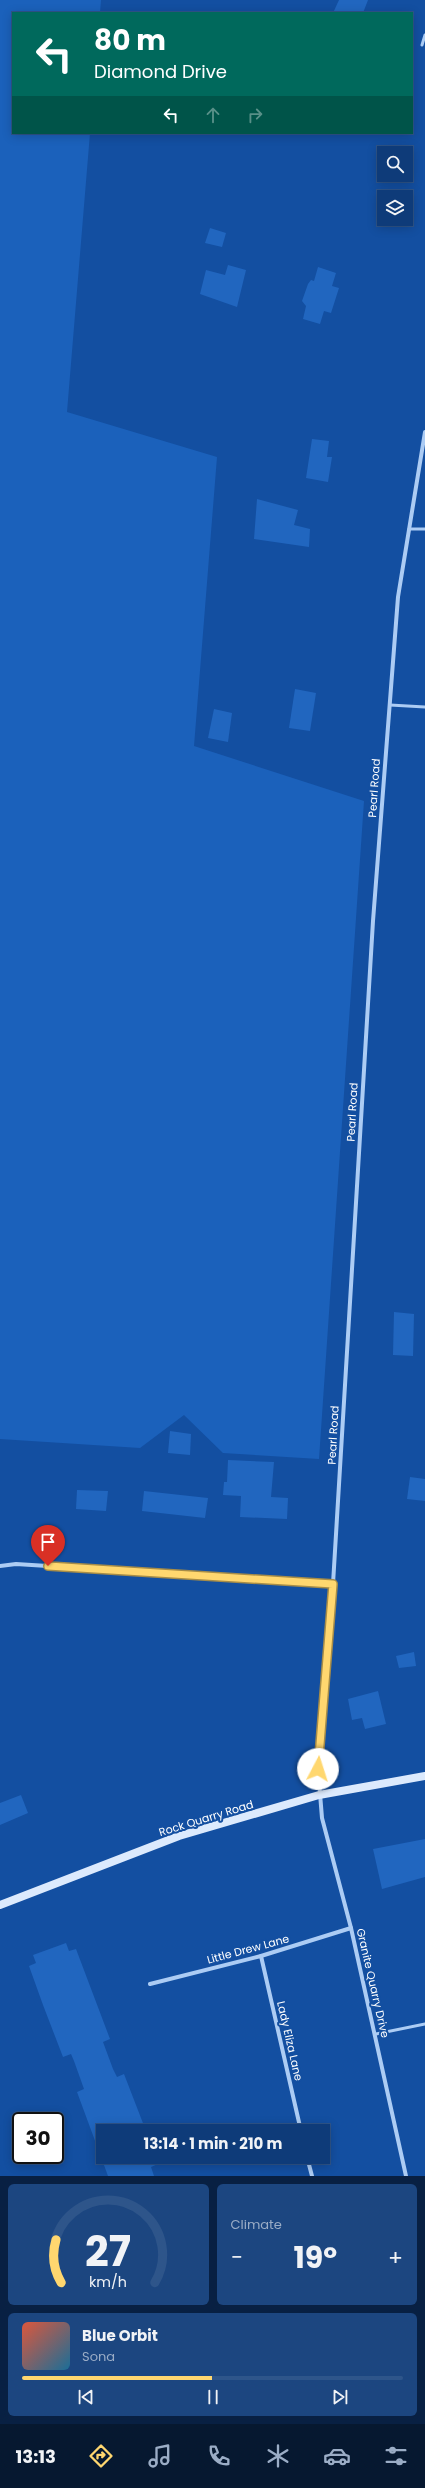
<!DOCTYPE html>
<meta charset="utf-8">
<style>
:root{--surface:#0e3b79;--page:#1c4680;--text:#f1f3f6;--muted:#9badc6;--line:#2e558a;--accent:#ffd76f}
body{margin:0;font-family:Poppins,sans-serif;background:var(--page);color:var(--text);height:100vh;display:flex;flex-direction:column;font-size:15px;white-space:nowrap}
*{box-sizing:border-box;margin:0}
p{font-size:13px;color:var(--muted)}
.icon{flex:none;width:22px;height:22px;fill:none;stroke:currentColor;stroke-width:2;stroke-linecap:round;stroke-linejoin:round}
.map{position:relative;height:2176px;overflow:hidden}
.side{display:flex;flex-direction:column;gap:8px;padding:8px;background:#082043;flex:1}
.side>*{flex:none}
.top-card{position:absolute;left:12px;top:12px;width:401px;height:122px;border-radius:0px;box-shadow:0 2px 10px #0003,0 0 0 1px var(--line);background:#00695c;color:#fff;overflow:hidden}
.controls{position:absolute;left:377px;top:146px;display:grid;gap:8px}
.controls a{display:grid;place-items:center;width:36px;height:36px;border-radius:0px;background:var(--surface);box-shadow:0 2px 10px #0003,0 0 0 1px var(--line);font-size:20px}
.speed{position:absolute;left:12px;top:2112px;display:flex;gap:8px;font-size:20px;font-weight:700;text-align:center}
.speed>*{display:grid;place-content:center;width:52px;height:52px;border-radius:50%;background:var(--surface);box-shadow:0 2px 10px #0003,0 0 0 1px var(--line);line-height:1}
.speed .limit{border:2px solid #111;border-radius:6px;background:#fff;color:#111}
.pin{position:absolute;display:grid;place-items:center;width:34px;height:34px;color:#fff;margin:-41px -17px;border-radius:50% 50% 50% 0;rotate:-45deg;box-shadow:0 0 4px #0007}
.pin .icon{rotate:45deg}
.me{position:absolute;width:44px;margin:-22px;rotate:5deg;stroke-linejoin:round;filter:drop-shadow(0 0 3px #0008)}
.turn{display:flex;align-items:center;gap:14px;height:84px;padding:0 16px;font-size:18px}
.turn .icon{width:52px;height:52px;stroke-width:2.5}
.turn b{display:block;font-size:28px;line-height:34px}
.lanes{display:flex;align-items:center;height:38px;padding:0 16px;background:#0003;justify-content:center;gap:20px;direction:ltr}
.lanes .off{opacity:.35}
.big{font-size:30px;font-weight:700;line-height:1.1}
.side .card{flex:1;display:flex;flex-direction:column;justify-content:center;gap:6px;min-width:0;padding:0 14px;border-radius:6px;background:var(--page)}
.side .dial{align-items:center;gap:0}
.dial svg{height:104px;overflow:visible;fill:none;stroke:var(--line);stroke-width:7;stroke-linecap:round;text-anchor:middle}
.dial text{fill:var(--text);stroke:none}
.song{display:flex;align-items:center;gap:12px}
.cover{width:48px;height:48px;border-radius:6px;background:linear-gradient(135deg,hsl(10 70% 55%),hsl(200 70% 35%))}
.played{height:4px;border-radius:2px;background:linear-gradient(90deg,var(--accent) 50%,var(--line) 50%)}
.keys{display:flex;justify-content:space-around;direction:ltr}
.heat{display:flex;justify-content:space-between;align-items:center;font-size:22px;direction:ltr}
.side .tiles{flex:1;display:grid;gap:8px;grid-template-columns:1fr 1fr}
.card:last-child{grid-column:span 2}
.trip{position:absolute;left:96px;top:2124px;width:234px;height:40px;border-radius:0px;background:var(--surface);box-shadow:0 2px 10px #0003,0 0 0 1px var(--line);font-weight:700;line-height:40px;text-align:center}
.tabs{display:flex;height:64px;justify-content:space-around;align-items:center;background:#061830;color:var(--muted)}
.tabs .icon{width:28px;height:28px}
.tabs .active{color:var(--accent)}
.tabs b{font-size:18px;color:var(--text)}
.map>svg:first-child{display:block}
</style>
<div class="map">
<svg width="425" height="2176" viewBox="0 0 425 2176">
<rect width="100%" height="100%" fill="#134fa1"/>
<!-- green -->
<path fill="#1b61bb" d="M0 0H101L100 13H13V133H90L67 412 217 457 194 746 364 801 319 1459 223 1453 184 1415 140 1448 0 1439Z"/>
<!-- building -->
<g fill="#2166bf">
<path d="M339 0H368L363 13H333Z"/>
<path d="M210 228 226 233 222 247 205 243Z"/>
<path d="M228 265 246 270 237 307 200 294 206 270 225 275Z"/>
<path d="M318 267 336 273 332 286 339 288 331 313 324 311 320 324 303 319 306 306 302 301 308 284 311 280 314 281Z"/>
<path d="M312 439 329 441 327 457H332L328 482 306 478Z"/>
<path d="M257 499 298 510 294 525 310 529 309 547 254 539Z"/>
<path d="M295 689 316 693 310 731 289 728Z"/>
<path d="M214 709 232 713 228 742 208 738Z"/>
<path d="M394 1312 414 1314 413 1356 393 1355Z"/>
<path d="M170 1431 191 1434 190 1455 168 1453Z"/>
<path d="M228 1460 274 1462 271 1497 288 1498 287 1519 240 1517 241 1496 223 1495 224 1482H227Z"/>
<path d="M410 1477 425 1479V1501L407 1499Z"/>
<path d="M77 1490 108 1491 106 1511 76 1509Z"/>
<path d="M144 1491 208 1498 205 1518 142 1511Z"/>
<path d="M414 1652 416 1666 399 1668 396 1656Z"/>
<path d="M378 1691 386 1724 365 1729 362 1718 352 1720 348 1699Z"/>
<path d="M21 1795 28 1813 0 1825V1803Z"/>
<path d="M425 1839V1877L382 1889 373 1849Z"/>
<path d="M66 1943 69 1951 76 1949 110 2039 103 2042 113 2069 117 2077 124 2074 146 2131H103V2157H174L151 2167 154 2176H108L77 2092 84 2089 74 2061 71 2054 63 2057 43 2005 29 1966 36 1963 33 1955Z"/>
</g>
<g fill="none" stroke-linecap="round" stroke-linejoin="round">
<!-- lane -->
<g stroke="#acccf4" stroke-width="3">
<path d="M422 45 425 35"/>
<path d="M409 529H425"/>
<path d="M390 705 425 707"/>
<path d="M376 2034 425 2024"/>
</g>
<!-- street -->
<g stroke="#acccf4" stroke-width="4">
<path d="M0 1566 16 1564 333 1584"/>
<path d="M261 1956 301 2131"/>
<path d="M150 1984 261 1956 351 1928"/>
<path d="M307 2157 312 2176"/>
<path d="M406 2176 351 1928 322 1818 318 1769 333 1584 373 921 398 597 425 432"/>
</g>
<!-- secondary -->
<path stroke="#dceafd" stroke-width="8" d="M0 1905 179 1836 319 1795 425 1776"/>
</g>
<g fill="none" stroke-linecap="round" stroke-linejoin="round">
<!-- route casing -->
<g stroke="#a68c48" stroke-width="10">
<path id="route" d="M48 1566 333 1584 318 1769"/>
</g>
<!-- route -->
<use href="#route" stroke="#ffd76f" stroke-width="7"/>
</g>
<g text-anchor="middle" stroke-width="4" stroke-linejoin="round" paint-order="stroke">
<!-- street labels -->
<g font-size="11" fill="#fff" stroke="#134fa1">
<text transform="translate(374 788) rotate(-86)" y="4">Pearl Road</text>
<text transform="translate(352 1112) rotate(-87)" y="4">Pearl Road</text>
<text transform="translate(333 1435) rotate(-87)" y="4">Pearl Road</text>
<text transform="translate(206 1818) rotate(-17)" y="4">Rock Quarry Road</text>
<text transform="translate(248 1949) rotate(-15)" y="4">Little Drew Lane</text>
<text transform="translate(373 1983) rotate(77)" y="4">Granite Quarry Drive</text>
<text transform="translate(290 2041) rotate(77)" y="4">Lady Eliza Lane</text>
</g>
</g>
</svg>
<div class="controls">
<a><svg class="icon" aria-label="search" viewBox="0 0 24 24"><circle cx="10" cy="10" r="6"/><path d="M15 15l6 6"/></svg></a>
<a><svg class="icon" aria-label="layers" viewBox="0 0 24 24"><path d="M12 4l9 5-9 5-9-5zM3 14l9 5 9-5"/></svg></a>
</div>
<div class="speed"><div class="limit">30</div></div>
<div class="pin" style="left:48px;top:1566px;background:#d93025"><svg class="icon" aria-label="arrive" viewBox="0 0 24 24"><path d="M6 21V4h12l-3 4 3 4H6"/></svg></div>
<svg class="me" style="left:318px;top:1769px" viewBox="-20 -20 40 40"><circle r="19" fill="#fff"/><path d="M0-13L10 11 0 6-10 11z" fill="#ffd76f"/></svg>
<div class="trip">13:14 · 1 min · 210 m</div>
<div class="top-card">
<div class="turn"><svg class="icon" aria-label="left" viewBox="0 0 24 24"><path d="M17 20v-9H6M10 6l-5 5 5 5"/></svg><div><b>80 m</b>Diamond Drive</div></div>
<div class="lanes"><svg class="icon" aria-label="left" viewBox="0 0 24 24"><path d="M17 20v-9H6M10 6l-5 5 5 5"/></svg><svg class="icon off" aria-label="ahead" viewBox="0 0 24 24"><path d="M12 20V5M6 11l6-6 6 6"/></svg><svg class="icon off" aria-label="right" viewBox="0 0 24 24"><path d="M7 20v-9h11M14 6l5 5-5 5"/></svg></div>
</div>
</div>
<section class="side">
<div class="tiles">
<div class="card dial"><svg viewBox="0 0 100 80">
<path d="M14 69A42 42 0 1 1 86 69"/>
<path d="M14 69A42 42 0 0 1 10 36" stroke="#ffd76f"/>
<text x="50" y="56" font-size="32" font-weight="700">27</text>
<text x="50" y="72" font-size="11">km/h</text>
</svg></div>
<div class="card"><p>Climate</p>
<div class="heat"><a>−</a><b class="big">19°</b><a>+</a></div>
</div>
<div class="card">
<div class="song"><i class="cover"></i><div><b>Blue Orbit</b><p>Sona</p></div></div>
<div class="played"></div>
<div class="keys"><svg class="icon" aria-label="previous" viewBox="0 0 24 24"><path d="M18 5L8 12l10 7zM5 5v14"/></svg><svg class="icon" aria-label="pause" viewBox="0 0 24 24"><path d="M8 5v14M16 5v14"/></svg><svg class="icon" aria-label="next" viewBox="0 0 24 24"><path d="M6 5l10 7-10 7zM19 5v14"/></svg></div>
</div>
</div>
</section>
<nav class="tabs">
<b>13:13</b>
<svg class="icon active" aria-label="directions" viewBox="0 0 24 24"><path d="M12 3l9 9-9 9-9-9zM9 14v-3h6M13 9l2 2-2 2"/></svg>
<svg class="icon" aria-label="music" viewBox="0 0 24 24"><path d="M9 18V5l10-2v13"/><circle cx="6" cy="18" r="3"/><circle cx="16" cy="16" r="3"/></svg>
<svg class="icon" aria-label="phone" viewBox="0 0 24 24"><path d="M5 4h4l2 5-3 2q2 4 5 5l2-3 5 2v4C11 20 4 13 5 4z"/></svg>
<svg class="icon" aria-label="climate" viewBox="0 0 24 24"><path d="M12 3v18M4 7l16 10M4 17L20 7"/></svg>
<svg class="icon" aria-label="car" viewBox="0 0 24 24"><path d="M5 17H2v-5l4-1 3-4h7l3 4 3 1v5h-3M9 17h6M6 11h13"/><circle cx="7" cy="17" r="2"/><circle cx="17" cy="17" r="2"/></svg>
<svg class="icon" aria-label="filters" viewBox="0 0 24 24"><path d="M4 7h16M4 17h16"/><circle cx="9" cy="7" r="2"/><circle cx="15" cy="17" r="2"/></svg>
</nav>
